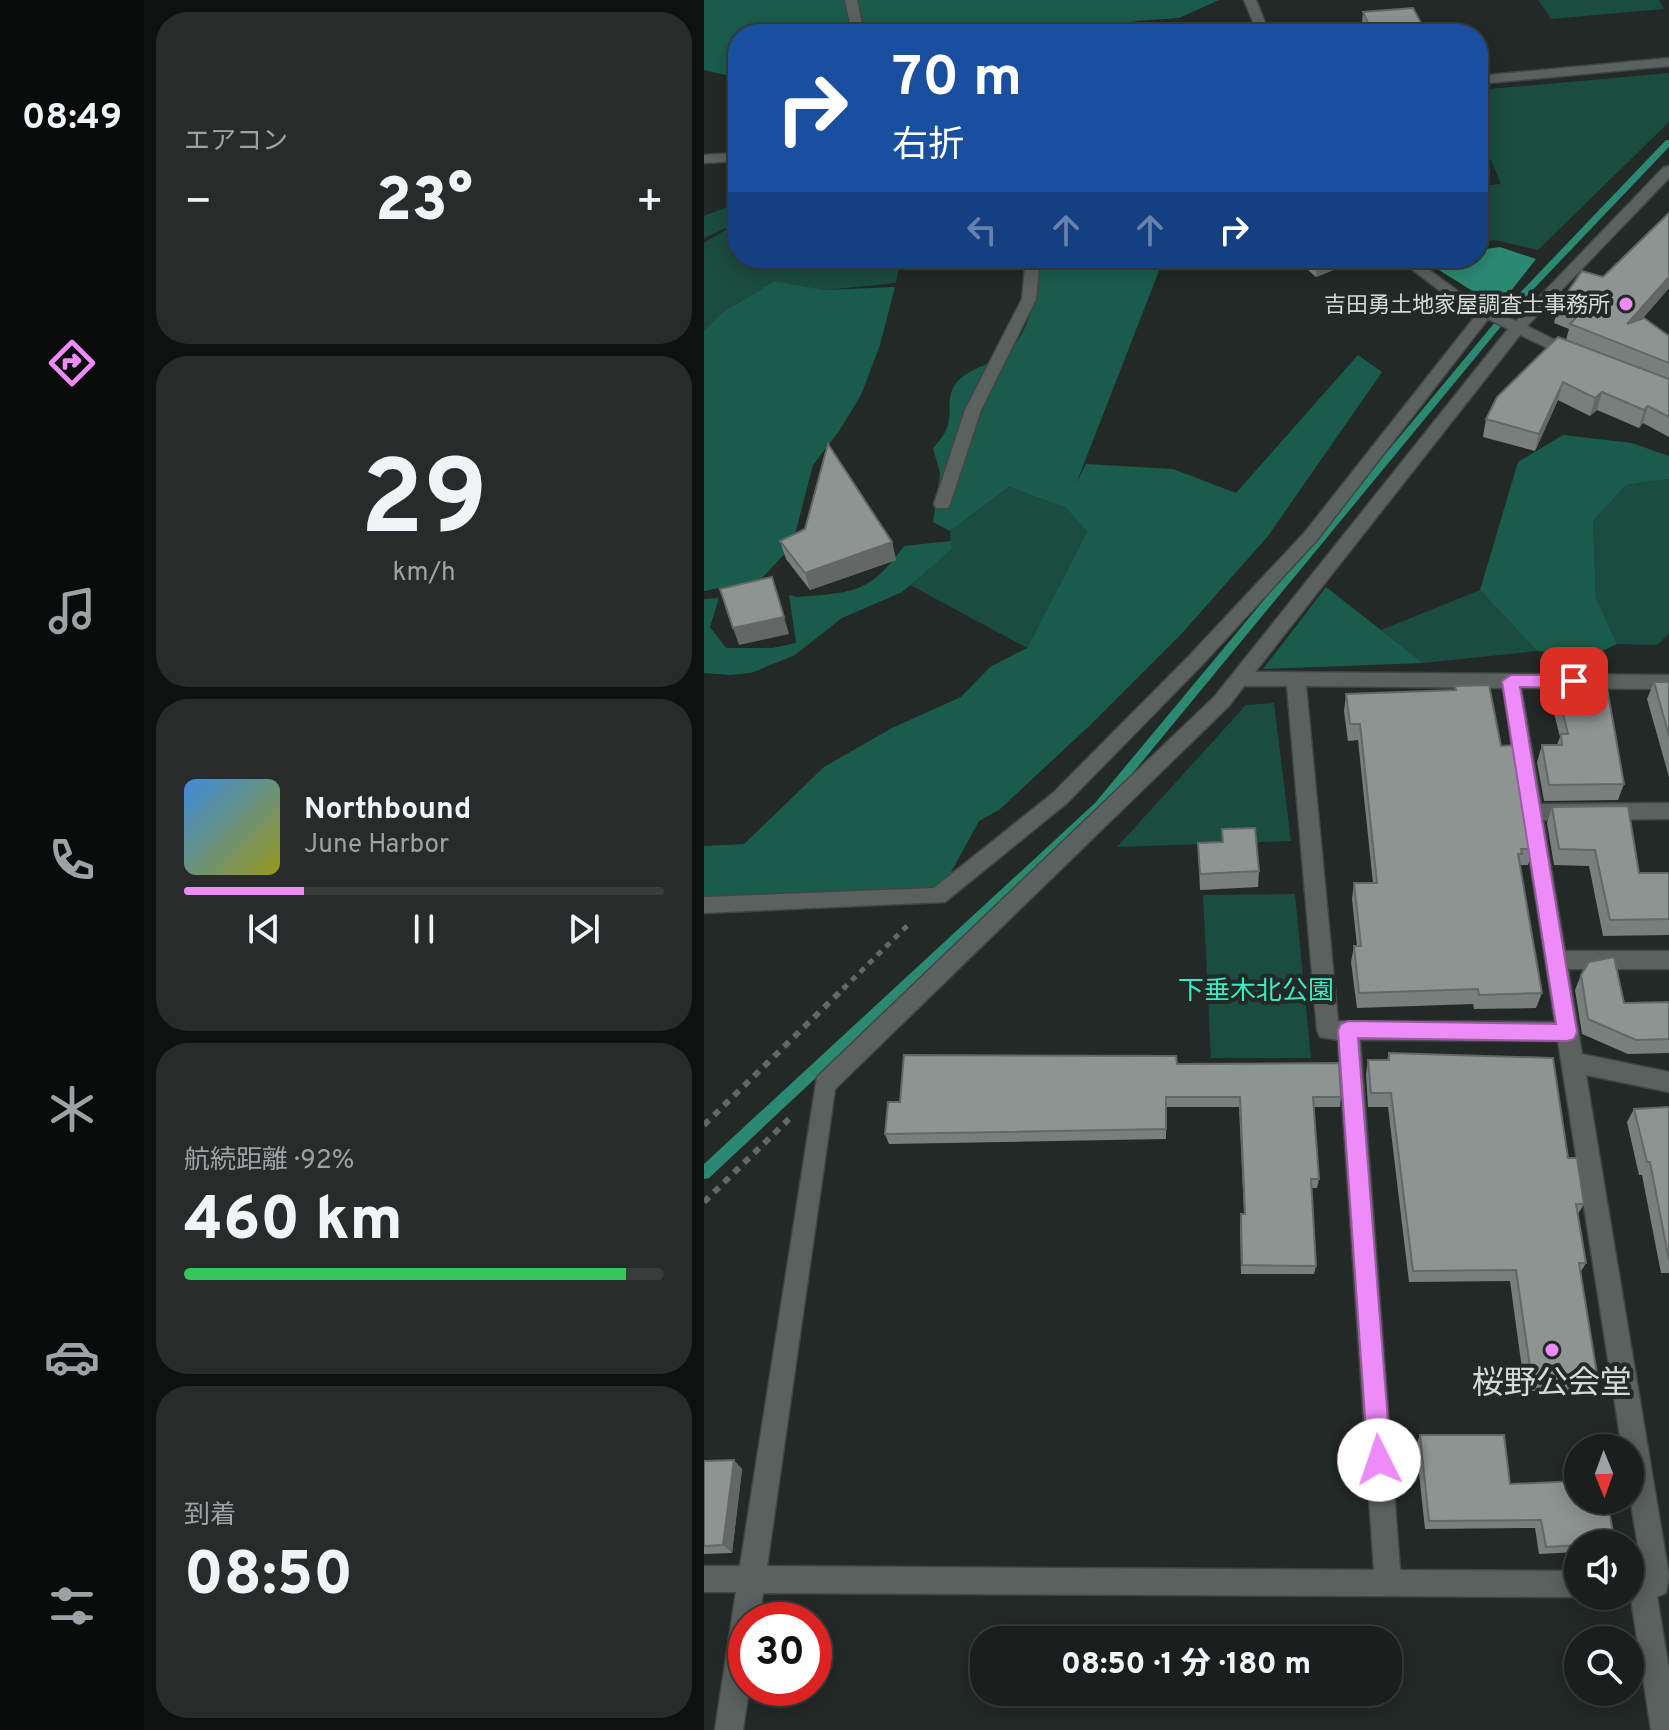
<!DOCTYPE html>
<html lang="ja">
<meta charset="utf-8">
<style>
:root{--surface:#1a1f1d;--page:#272c2a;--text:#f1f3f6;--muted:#9fa2a4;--line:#383d3b;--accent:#ed8cf9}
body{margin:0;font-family:Overpass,"Noto Sans JP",sans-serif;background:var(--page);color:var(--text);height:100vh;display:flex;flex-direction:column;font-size:30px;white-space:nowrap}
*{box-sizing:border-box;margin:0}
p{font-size:26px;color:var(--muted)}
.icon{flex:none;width:44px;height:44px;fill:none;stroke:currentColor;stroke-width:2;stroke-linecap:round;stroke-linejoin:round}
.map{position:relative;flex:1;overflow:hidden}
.panel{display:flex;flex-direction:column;gap:12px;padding:12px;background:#0e1110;width:560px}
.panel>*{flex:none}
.guide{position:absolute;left:24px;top:24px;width:760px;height:244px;border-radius:32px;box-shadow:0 4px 20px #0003,0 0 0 2px var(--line);background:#1a4fa0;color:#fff;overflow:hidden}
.needle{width:52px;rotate:179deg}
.controls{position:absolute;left:860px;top:1434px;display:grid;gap:16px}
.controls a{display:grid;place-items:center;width:80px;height:80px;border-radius:50%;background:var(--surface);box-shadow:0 4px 20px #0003,0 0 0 2px var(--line);font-size:40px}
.speed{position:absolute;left:24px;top:1602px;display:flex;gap:16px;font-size:40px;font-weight:700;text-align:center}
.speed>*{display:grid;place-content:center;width:104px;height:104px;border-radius:50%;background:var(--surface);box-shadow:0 4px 20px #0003,0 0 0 2px var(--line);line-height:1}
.speed .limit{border:12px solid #d22;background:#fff;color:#111}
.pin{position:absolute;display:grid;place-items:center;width:68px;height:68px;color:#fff;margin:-34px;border-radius:16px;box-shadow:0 4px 12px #0006}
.me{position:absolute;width:88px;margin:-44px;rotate:356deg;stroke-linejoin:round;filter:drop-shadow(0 0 6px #0008)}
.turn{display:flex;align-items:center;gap:28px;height:168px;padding:0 32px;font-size:36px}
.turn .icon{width:104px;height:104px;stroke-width:2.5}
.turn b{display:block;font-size:56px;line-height:68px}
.lanes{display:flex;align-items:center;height:76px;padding:0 32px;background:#0003;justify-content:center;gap:40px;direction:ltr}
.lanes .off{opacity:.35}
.big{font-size:60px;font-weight:800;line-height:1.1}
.panel .widget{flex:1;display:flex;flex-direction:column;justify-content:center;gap:12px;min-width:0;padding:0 28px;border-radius:32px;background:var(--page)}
.panel .dial{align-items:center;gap:0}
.dial b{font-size:104px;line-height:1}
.song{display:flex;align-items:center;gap:24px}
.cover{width:96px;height:96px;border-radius:12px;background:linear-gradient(135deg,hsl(210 70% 55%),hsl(60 70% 35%))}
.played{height:8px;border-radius:4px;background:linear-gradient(90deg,var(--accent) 25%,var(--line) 25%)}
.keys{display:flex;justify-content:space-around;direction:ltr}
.heat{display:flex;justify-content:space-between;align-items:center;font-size:44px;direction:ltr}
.charge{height:12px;border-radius:6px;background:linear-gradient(90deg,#34c759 92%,var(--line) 0)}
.trip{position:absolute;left:266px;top:1626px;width:432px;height:80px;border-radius:32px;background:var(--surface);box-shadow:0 4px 20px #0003,0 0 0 2px var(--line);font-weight:800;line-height:80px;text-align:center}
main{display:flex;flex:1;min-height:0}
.tab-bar{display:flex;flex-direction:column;width:144px;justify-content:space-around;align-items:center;background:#0a0c0c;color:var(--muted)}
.tab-bar .icon{width:56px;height:56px}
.tab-bar .selected{color:var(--accent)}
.tab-bar b{font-size:36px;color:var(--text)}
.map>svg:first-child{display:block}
</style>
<main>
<nav class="tab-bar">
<b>08:49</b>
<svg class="icon selected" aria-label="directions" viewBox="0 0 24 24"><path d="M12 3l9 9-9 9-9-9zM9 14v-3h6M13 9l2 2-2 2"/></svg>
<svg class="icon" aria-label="music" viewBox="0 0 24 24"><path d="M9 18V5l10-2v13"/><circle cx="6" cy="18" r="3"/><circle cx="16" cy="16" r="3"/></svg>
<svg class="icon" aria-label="phone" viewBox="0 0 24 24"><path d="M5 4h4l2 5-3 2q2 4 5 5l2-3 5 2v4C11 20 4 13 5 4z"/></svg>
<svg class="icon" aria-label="climate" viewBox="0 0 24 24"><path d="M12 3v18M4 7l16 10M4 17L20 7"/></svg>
<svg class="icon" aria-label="car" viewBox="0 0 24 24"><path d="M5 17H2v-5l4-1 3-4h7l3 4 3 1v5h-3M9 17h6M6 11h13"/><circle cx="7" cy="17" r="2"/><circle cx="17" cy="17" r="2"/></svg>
<svg class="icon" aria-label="filters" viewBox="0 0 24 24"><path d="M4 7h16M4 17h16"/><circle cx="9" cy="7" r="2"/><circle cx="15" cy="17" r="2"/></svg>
</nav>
<section class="panel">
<div class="widget"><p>エアコン</p>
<div class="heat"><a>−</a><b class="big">23°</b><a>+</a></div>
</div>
<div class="widget dial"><b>29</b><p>km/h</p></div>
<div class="widget">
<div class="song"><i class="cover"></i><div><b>Northbound</b><p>June Harbor</p></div></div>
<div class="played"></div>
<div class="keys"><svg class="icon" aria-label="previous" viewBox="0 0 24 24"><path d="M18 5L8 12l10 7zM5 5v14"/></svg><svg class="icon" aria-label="pause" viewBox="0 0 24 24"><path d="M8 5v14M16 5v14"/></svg><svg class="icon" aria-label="next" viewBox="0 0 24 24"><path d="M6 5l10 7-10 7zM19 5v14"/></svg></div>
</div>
<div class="widget"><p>航続距離 · 92%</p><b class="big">460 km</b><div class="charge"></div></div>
<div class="widget"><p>到着</p><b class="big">08:50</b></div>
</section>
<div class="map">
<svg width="965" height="1730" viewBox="0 0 965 1730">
<rect width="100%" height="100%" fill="#232927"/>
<!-- green -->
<g fill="#1a4c3f">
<path d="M834 0H955L960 9 847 19Z"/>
<path d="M965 73V122L834 250 790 240 774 243V186L797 184 774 130V90Z"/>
<path d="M34 203V258H197L192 283 122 290 71 281 19 312 0 331V243L33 223 0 238V216Z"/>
<path d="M965 479V634L953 645 913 644 892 598 889 521 922 485Z"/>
<path d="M305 487 362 508 383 532 323 648 206 585 247 550 246 531Z"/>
<path d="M776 590 833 651 719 663 677 630Z"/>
<path d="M570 703 587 841 413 847 542 705Z"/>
<path d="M591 894 607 1058H507L499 895Z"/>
</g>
<!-- forest -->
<g fill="#1a5c4c">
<path d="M0 0H515L475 18 433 21 387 34H34V78L0 70Z"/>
<path d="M329 258H460L372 484 382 464 469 469 532 493 654 355 678 372 564 536 480 631 383 728 295 810 275 821 234 896 0 899V846L40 844 120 767 188 728 257 697 286 667 323 648 383 532 362 508 305 487 246 531 229 522 236 473 229 448C257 419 238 409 250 386 257 374 274 368 285 363 328 344 332 300 329 258Z"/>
<path d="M71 281 122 290 191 287 176 345 157 395 135 431 109 465 88 546 56 580 0 591V331L19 312Z"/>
<path d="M859 435 928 443 965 456V479L922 485 889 521 892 598 913 644 888 656 833 651 776 590 814 462Z"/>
<path d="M247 541V550L198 592 138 618 91 655 47 673 26 675 0 673V599L15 598 6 627 22 648H68L92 643 85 595 93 597C150 592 164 595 200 546Z"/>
<path d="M622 587 719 663 559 669Z"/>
</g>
<!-- water -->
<path fill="#2b8972" d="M796 247 832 259 794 307 719 260 774 258V250Z"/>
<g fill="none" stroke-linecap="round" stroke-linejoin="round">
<!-- stream -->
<path fill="#2b8972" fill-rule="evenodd" d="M962 140H965V147L818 301 399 809 5 1178 0 1179V1164L391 803 812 297Z"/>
<!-- minor casing -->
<g stroke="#414644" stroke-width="3">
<g id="minor">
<path d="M141 0H153L160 34H148Z"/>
<path d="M540 0H552L566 34H554Z"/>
<path d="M965 58V66L774 84V76Z"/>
<path d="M34 153V161L0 163V155Z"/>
<path d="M965 166V178L823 326 877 353V359H867L816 335 551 672 965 675V689L817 688 837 804 965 803V819L839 820 861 951H965V969H864L878 1054 965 1072V1092L882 1075 965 1576 962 1593 953 1597 965 1669V1730H947L926 1592 929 1575 938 1571 926 1497V1448H918L854 1041 656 1040 696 1570 874 1571V1596H877L874 1597 59 1593 55 1620H42V1688H45L39 1730H11L32 1592H0V1566H36L113 1077 511 696 804 329 784 319 613 540 497 666 363 803 241 902 0 913V897L230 888 349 793 485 656 601 532 773 314 752 303 693 258H709L762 297 812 321 960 167ZM540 686H583L613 1030 616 1037 634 1040 670 1570 63 1566 131 1089 525 706ZM602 686 799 688 851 1022 634 1021Z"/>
<path d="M322 258H336L332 299 277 410 246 504 244 508H232L230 504 261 410 318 299Z"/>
</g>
</g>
<!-- path-far1 -->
<path stroke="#636867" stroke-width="5" stroke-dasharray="6 6" stroke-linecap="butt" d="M139 989 205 924"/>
<!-- path -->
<g stroke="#636867" stroke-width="6" stroke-dasharray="7 7" stroke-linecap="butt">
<path d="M0 1125 141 987"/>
<path d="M0 1202 85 1119"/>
</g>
<!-- minor -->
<use href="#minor" fill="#5a615f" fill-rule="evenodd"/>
</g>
<!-- wall -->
<g fill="#797f7d">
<path d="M659 12 723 34H657Z"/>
<path d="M774 133H782L776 170H774Z"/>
<path d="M965 213V288L939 318 965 336V437L939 423 935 428 893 410 886 416 854 400 831 451 779 437 782 419 862 340 865 329 850 323 854 306 899 277Z"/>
<path d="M590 258H649V262L612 277Z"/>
<path d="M76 541 188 542 192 560 106 590 82 559Z"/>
<path d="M950 682H965V777L943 699Z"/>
<path d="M852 684 920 784 914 800 840 801 833 762 838 745H853L856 737 847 701Z"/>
<path d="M751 686 797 746 829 849 824 865H815L838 993 832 1008 770 1009 769 1004 653 1008 647 962 650 946H653L648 899 650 883H669L654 740 644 741 640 711 642 694 751 690Z"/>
<path d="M848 807 935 873H965V935L899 936 885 866 850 865 843 823Z"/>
<path d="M518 829 555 871 554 887 496 890 494 843 518 842Z"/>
<path d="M877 975 920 1003 965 1002V1053L924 1054 878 1034 871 990Z"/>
<path d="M685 1053 864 1158 880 1204 874 1214 882 1263 876 1273 894 1380 887 1390 821 1391 806 1281 705 1282 684 1107H664L662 1074 664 1060H683Z"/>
<path d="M473 1064 637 1097 636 1107H610L615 1179 613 1188H608L612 1266 610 1274H537L536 1223 537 1214H540L535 1107H462V1139L185 1144 181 1134 196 1102Z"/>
<path d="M965 1107V1273H957L938 1175H935L923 1122 930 1109Z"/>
<path d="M716 1435 806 1484 911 1543 910 1544H874V1552L835 1554 831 1528 721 1529 712 1445Z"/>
<path d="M0 1461 38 1469 28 1553 0 1554Z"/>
</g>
<!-- shaded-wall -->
<g fill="#636866">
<path d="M621 258H649V262L612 277 613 261Z"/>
<path d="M965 277V288L918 342 923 324Z"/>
<path d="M859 382 854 400 831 451 835 434Z"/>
<path d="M898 392 893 410 886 416 891 398Z"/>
<path d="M944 406 939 423 935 428 940 410Z"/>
<path d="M188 542 192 560 106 590 101 573Z"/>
<path d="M80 617 85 634 35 645 29 628Z"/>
<path d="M30 1460 38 1469 28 1553 19 1545Z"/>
</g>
<!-- building -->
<g fill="#8d9491" stroke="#636866" stroke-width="2">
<path d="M709 8 723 34H669L659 12Z"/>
<path d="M774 117 782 133H774Z"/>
<path d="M965 213V277L923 324 940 318 965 336V363L866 324 876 314 854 306 878 271 899 277Z"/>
<path d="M854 337 965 379V417L944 406 940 410 898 392 891 398 859 382 835 434 782 419 793 397Z"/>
<path d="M124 444 188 542 101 573 76 541 101 529Z"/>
<path d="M68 577 80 617 29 628 16 589Z"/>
<path d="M902 682 920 784 845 785 838 745H858L857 734H864L852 684Z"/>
<path d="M950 682H965V736Z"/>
<path d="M785 685 797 746 812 745 829 849H817L818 854H814L838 993 775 995 774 989 655 993 650 946H657L650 883H673L656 724H646L642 694 752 690 751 686Z"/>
<path d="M924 806 935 873H965V919L906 920 891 850 855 849 848 807Z"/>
<path d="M551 828 555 871 496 874 494 843 519 842 518 829Z"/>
<path d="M910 957 920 1003 965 1002V1039L932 1040 884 1019 877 975 885 962Z"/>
<path d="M685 1053 849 1058 864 1158H873L880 1204H872L882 1263H875L894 1380 828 1381 812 1270 709 1271 687 1093H667L664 1060H685Z"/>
<path d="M200 1055 472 1056 473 1064 635 1063 637 1097H609L615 1179H607L612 1266 538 1265 537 1214H541L536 1097H462V1129L181 1134 184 1102H196Z"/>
<path d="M965 1107V1260L946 1162H943L930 1109Z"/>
<path d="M716 1435H800L806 1484 874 1481V1500H903L911 1543 842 1547 837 1520 725 1521Z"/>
<path d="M30 1460 19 1545 0 1546V1461Z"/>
</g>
<!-- route -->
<path fill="#ed8cf9" stroke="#9a5ba2" stroke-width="2" d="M807 675H870L878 681 870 688 816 687 873 1032 870 1039 863 1041 654 1038 687 1460 683 1468 675 1472 667 1468 664 1460 634 1030 637 1024 644 1021 852 1024 798 681Z"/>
<!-- markers -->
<g fill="#ed8cf9" stroke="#232927" stroke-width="3">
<circle cx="922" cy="304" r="8"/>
<circle cx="848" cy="1350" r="8"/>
</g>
<g text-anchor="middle" stroke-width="8" stroke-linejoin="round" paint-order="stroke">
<!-- far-poi labels -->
<g font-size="22" fill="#d6dad9" stroke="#232927" text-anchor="end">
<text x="906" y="312">吉田勇土地家屋調査士事務所</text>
</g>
<!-- park labels -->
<g font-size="26" fill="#3deac2" stroke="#232927">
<text x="552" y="999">下垂木北公園</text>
</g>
<!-- near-poi labels -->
<g font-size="32" fill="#d6dad9" stroke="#232927">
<text x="848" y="1393">桜野公会堂</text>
</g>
</g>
</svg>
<div class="controls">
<a><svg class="needle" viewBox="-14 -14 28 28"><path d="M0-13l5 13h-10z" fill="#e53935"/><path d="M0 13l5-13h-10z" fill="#9fa2a4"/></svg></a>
<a><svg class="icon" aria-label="sound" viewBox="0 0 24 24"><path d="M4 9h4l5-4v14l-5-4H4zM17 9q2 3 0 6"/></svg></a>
<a><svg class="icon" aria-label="search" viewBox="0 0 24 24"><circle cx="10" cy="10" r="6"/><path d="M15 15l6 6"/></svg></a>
</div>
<div class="speed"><div class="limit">30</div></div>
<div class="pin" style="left:870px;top:681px;background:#d93025"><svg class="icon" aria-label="arrive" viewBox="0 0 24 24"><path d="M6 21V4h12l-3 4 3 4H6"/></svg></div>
<svg class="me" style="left:675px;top:1460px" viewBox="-20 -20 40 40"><circle r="19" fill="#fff"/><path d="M0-13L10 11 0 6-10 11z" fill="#ed8cf9"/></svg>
<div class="trip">08:50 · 1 分 · 180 m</div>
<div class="guide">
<div class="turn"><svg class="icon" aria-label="right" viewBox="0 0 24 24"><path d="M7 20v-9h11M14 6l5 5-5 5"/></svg><div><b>70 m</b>右折</div></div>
<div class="lanes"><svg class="icon off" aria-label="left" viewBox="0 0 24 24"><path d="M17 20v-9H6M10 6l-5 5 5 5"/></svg><svg class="icon off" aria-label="ahead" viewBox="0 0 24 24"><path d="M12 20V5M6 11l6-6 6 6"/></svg><svg class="icon off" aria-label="ahead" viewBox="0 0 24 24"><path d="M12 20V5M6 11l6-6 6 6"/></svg><svg class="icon" aria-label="right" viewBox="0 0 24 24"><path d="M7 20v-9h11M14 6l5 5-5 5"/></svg></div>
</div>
</div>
</main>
